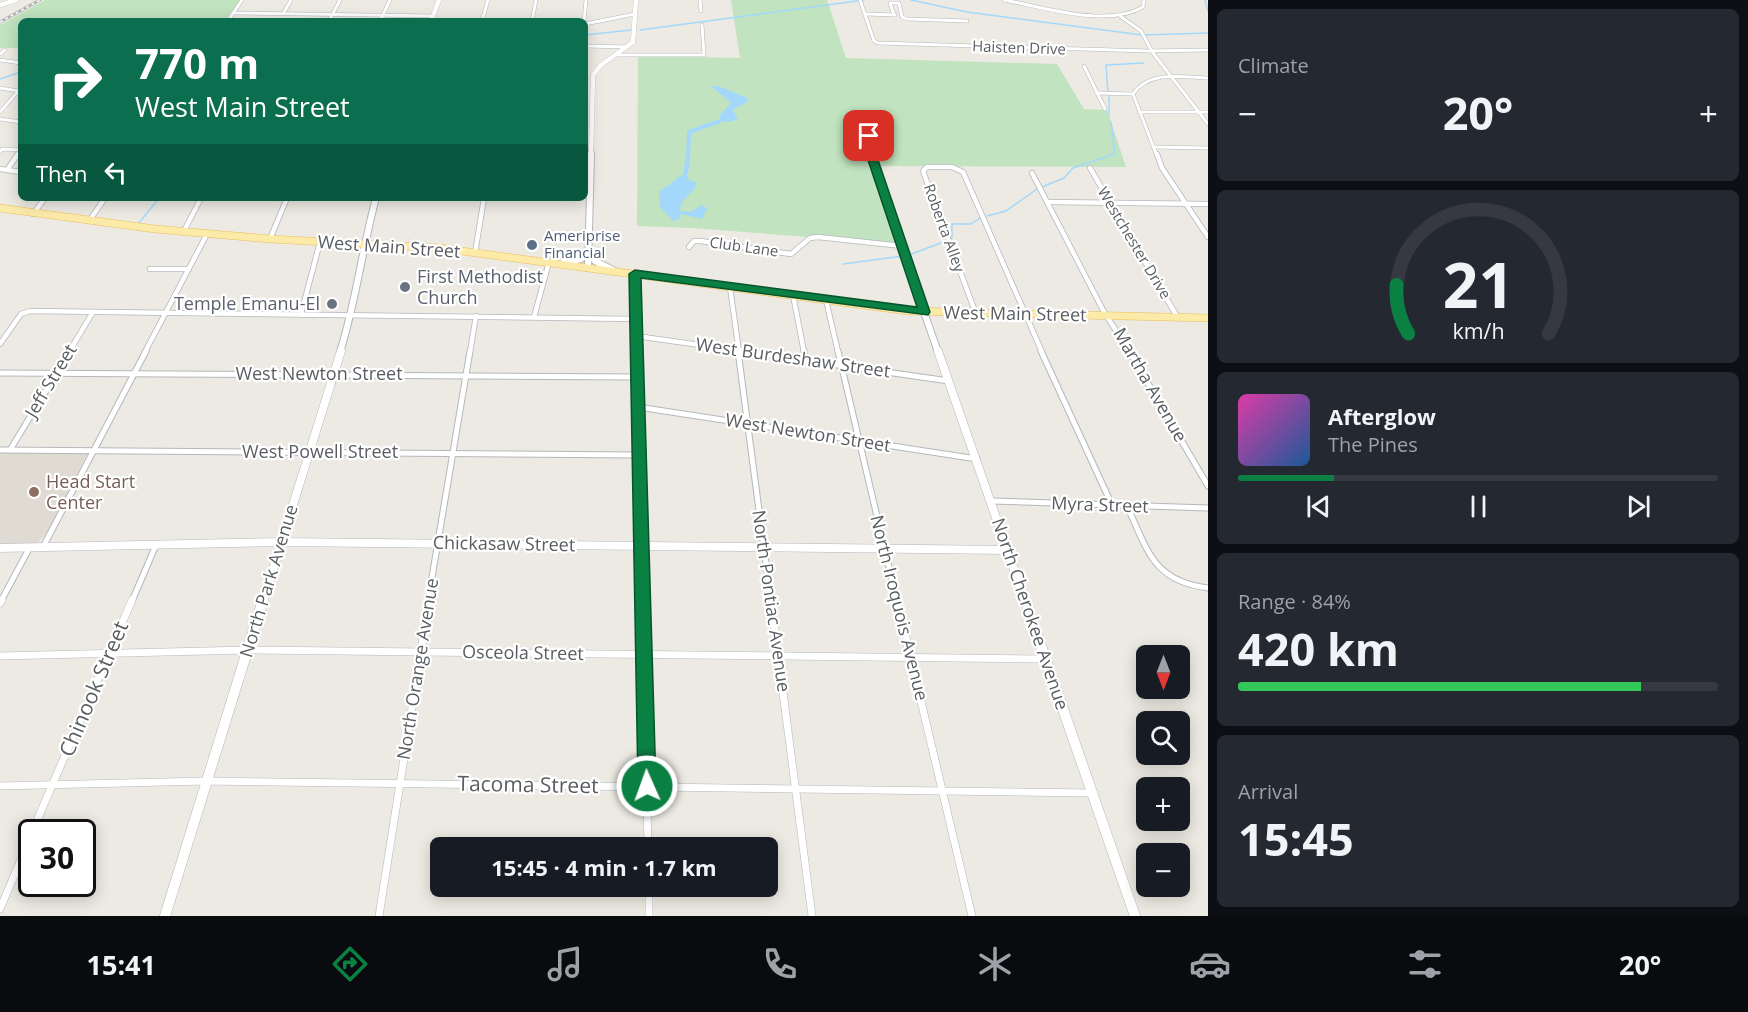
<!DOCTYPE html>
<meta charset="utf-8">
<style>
:root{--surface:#171b24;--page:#242831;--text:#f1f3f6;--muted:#9ea1a6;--line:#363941;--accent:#0b8043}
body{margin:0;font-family:"Open Sans",sans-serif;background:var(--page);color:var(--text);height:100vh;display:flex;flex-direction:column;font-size:22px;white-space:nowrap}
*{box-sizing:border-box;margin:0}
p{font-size:20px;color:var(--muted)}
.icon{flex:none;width:33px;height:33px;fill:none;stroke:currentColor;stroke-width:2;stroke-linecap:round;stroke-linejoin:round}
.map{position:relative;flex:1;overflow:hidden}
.panel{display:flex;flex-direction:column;gap:9px;padding:9px;background:#0d0f14;width:540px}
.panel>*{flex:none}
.top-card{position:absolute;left:18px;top:18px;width:570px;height:183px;border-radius:9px;box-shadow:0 3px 15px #0003;background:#0b6e4f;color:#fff;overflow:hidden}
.needle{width:39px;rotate:180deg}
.fabs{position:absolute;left:1136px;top:645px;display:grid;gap:12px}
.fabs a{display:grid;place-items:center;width:54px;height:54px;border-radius:9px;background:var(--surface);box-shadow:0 3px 15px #0003;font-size:30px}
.speed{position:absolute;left:18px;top:819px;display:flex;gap:12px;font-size:30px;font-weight:700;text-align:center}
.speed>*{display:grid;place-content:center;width:78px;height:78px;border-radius:50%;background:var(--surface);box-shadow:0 3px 15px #0003;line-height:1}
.speed .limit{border:3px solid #111;border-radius:9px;background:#fff;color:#111}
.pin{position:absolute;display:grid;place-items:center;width:51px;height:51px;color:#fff;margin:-26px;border-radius:12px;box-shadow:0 3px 9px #0006}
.me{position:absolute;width:66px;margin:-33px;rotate:358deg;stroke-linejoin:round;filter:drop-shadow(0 0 4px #0008)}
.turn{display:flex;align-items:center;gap:21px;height:126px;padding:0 18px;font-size:27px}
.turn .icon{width:78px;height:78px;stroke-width:2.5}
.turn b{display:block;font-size:42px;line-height:51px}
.then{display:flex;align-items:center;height:57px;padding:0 18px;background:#0003;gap:12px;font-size:22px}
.big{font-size:45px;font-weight:700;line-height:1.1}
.panel .tile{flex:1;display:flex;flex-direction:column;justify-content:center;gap:9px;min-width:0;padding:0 21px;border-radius:9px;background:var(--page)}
.panel .dial{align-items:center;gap:0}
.dial svg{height:156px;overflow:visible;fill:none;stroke:var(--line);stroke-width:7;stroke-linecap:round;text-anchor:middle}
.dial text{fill:var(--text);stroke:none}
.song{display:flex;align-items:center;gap:18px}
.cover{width:72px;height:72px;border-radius:9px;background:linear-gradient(135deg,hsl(320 70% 55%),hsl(210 70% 35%))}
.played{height:6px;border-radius:3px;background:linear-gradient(90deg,var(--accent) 20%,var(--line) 20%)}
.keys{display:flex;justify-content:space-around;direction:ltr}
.heat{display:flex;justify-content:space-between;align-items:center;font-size:33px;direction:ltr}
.charge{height:9px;border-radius:4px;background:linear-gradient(90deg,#34c759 84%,var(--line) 0)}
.trip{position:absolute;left:430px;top:837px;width:348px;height:60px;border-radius:9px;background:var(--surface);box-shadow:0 3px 15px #0003;font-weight:700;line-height:60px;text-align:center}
.tabs{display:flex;height:96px;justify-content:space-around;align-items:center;background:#090b0e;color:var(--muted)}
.tabs .icon{width:42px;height:42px}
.tabs .active{color:var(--accent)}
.tabs b{font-size:27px;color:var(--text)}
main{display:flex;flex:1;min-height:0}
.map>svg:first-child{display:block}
</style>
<main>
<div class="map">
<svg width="1208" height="916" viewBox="0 0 1208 916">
<rect width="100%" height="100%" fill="#eceae2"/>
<!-- education -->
<path fill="#dfdbd3" d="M0 453 87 454 50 529 37 543 0 545Z"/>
<!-- green -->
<g fill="#c1e3bf">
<path d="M45 0H240L225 21H21V48H0V25Z"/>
<path d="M731 0H827L846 58 1057 64 1084 109 1107 110 1126 167 874 166 898 244 692 228 637 226 638 56 740 58Z"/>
</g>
<!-- water -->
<g fill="#a4d8fb">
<path d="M711 86H718L747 98V102L733 110 738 119 730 122 720 121V115L731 103Z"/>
<path d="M686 172 688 179 696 183V187L681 203 680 211 691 212 701 205 707 208 702 219 681 214 679 219 673 221 660 207 659 192Z"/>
</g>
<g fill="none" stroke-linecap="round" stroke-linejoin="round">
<!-- stream -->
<g stroke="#a4d8fb" stroke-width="1.5">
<path d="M911 0 967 12 1142 35 1208 33"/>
<path d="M1205 0 1208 11"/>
<path d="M640 30 864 0"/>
<path d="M585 35 631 30"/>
<path d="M0 79 21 72"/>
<path d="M1108 92 1106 65 1143 63"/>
<path d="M1109 96V115"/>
<path d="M1042 187 1064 178 1073 168 1115 154 1111 122"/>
<path d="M987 216 1006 211 1037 189"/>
<path d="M139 223 159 198"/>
<path d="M952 238V224H971L980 218"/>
<path d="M909 255 946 241"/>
<path d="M843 264 903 256"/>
</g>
<!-- canal-far1 -->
<path stroke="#a4d8fb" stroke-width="4" d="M688 156 689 132 720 121"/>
<!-- canal -->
<path stroke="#a4d8fb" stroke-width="4.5" d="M686 172 688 154"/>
<!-- street-far3 casing -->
<g stroke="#b4b8bc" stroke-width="4">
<g id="street-far3">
<path d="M700 0 701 11"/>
<path d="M860 0 874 41 878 43 1148 51 1208 50"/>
<path d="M1004 0C1043 7 1107 28 1143 7L1144 0"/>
<path d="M233 13 433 16"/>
<path d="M283 14 291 0"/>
<path d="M865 14 895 15"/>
<path d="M894 15 890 3H899L902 17 907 19 967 21"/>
<path d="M1120 16 1141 31 1153 53 1208 124"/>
<path d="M228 21 242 0"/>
<path d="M329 21 340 0"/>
<path d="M380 21 390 0"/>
<path d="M482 21 488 0"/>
<path d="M532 21 536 0"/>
<path d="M584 21 586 0"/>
<path d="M585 24 635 14"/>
<path d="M585 46 628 47"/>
<path d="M0 54 5 50"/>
<path d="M617 55H704L702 25"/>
<path d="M0 60 21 63"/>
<path d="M1084 66 1105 109"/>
<path d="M0 88 19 91"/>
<path d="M1097 93 1133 94"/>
<path d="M0 112 21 88"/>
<path d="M1139 112H1208"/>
<path d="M0 119 21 122"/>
<path d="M847 120 869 139"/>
<path d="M855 120 869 136 872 156"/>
<path d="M1153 147 1208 148"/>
<path d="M0 152 2 149 21 150"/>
<path d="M17 156 21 150"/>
<path d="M1157 156 1133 94C1149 70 1183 77 1208 78"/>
</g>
</g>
<!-- street-far2 casing -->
<g stroke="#b4b8bc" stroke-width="6">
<g id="street-far2">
<path d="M872 154 924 312"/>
<path d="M1157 154 1162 168 1208 237"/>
<path d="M1090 168 1178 318"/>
<path d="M0 169 21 172"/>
<path d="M7 170 18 154"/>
<path d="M1032 173 1104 312 1130 352"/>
<path d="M1047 202 1208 204"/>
<path d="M33 214 45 198"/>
<path d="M89 221 105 198"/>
<path d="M184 231 201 198"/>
<path d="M270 239 287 198"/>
<path d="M689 247 694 241H700L791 254 810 238 818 237 902 246"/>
<path d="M475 253 484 198"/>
<path d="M150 269H189"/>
<path d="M635 274 637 352"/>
<path d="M730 287 739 352"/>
<path d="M793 295 804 352"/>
<path d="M826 300 838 352"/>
<path d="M301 314 320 242"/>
<path d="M976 314 923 171 927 167H952L963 172 1042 352"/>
<path d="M534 317 549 262"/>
<path d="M636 336 750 352"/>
<path d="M0 344 21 314 30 311 636 319"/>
<path d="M69 352 93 312"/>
<path d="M145 352 207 234"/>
<path d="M470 352 476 316"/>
</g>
</g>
<!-- street-far1 casing -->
<g stroke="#b4b8bc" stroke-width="7">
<g id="street-far1">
<path d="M637 351 642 601"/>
<path d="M738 351 771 601"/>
<path d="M740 351 949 381"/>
<path d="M804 351 806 360"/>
<path d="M838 351 897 601"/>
<path d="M1041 351 1112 505"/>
<path d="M1129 351 1208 486"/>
<path d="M0 373 638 377"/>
<path d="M638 407 977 459"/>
<path d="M0 450 640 455"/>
<path d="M10 450 70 351"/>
<path d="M992 501 1208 508"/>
<path d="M1127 506C1148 551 1153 581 1208 588"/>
<path d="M43 547 146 351"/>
<path d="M1 601 30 547"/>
<path d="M132 601 156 545"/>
<path d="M428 601 470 351"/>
</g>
</g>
<!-- street casing -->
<g stroke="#b4b8bc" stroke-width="8">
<g id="street">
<path d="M642 600 648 848"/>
<path d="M771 600 812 916"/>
<path d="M897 600 972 916"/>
<path d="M0 603 2 600"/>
<path d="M0 656 248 650 1045 659"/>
<path d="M0 786 206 781 1092 793"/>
<path d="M32 832 132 600"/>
<path d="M649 886V916"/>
<path d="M0 909 32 834"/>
<path d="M379 916 429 600"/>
</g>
</g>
<!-- secondary-far3 casing -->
<g stroke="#b3b7bc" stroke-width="5">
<g id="secondary-far3">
<path d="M0 5 16 0"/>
<path d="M431 21 439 0"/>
<path d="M591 156 593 75 601 65 633 42 636 0"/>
</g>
</g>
<!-- secondary-far2 casing -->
<g stroke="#b3b7bc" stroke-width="8">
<g id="secondary-far2">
<path d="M588 252 595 261 615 271"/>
<path d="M560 264 581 259 588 252"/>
<path d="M588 268 591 154"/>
<path d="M924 312 938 352"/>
<path d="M340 352C356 302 362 249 376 198"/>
</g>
</g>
<!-- secondary-far1 casing -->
<g stroke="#b3b7bc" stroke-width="9">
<g id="secondary-far1">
<path d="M938 351 1025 601"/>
<path d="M0 548 281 542 1009 550"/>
<path d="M263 601 341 351"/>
</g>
</g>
<!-- secondary casing -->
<g stroke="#b3b7bc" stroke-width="11">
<g id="secondary">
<path d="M1025 600 1135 916"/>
<path d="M165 916 263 600"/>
</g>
</g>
<!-- primary casing -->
<g stroke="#eabd5d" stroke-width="8">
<path id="primary" d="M0 208 155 229 270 239 439 248 908 311 1208 318"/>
</g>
<!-- street-far3 -->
<use href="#street-far3" stroke="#fff" stroke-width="3"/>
<!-- street-far2 -->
<use href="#street-far2" stroke="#fff" stroke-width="4.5"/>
<!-- street-far1 -->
<use href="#street-far1" stroke="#fff" stroke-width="5"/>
<!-- street -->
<use href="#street" stroke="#fff" stroke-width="7"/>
<!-- secondary-far3 -->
<use href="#secondary-far3" stroke="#fff" stroke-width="4.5"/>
<!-- secondary-far2 -->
<use href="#secondary-far2" stroke="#fff" stroke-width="6"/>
<!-- secondary-far1 -->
<use href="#secondary-far1" stroke="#fff" stroke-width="8"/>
<!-- secondary -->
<use href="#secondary" stroke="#fff" stroke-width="10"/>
<!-- primary -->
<use href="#primary" stroke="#fbeaa8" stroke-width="7"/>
<!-- rail casing -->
<g stroke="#b1b2b2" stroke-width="3">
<path id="rail" d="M0 22 40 0"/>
</g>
<!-- rail -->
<use href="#rail" stroke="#fff" stroke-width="1.5" stroke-dasharray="3" stroke-linecap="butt"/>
</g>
<!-- route -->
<path fill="#0b8043" stroke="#07532c" stroke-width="1.5" d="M869 134 874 136 878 160 930 312 928 315 641 278 656 786 654 793 647 795 641 793 638 786 629 274 635 270 917 307 868 160 864 136Z"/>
<!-- markers -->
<circle fill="#5c6f8a" stroke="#fff" stroke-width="2" cx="532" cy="245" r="6"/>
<g fill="#6b7280" stroke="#fff" stroke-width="2">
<circle cx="405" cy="287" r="6"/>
<circle cx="332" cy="304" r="6"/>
</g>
<circle fill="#8d6e63" stroke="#fff" stroke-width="2" cx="34" cy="492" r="6"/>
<g text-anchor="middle" stroke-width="4.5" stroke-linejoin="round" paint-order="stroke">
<!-- far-street labels -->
<g font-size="15" fill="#5a5e62" stroke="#fff">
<text transform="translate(1019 48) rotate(2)" y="5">Haisten Drive</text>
<text transform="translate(944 228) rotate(70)" y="5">Roberta Alley</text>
<text transform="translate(1134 243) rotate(59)" y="5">Westchester Drive</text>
<text transform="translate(744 247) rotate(8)" y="5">Club Lane</text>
</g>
<!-- far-service labels -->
<g font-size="15" fill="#4e5e75" stroke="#fff" text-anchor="start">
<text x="544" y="241">Ameriprise<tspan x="544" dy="17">Financial</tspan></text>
</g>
<!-- street labels -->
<g font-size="18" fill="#5a5e62" stroke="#fff">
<text transform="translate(389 247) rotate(4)" y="6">West Main Street</text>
<text transform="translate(1015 314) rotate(1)" y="6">West Main Street</text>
<text transform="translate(793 358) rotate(8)" y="6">West Burdeshaw Street</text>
<text x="319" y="380">West Newton Street</text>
<text transform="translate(51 381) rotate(-59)" y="6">Jeff Street</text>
<text transform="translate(1150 385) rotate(60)" y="6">Martha Avenue</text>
<text transform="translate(808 433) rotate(9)" y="6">West Newton Street</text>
<text x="320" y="458">West Powell Street</text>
<text transform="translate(1100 505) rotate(2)" y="6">Myra Street</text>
<text transform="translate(504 544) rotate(1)" y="6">Chickasaw Street</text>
<text transform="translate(269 581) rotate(-73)" y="6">North Park Avenue</text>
<text transform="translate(771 601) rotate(82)" y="6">North Pontiac Avenue</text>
<text transform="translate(899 608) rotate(76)" y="6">North Iroquois Avenue</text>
<text transform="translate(1030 614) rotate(71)" y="6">North Cherokee Avenue</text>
<text transform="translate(523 653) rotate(1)" y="6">Osceola Street</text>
<text transform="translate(418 669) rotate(-81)" y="6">North Orange Avenue</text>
</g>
<!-- worship labels -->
<g font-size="18" fill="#5b616d" stroke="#fff" text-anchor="start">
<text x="417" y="283">First Methodist<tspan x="417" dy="21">Church</tspan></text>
<text x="320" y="310" text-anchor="end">Temple Emanu-El</text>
</g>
<!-- education labels -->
<g font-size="18" fill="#785e54" stroke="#fff" text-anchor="start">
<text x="46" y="488">Head Start<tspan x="46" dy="21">Center</tspan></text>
</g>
<!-- near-street labels -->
<g font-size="21" fill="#5a5e62" stroke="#fff">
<text transform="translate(94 689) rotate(-67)" y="7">Chinook Street</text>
<text transform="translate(528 785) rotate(1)" y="7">Tacoma Street</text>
</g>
</g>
</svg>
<div class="fabs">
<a><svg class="needle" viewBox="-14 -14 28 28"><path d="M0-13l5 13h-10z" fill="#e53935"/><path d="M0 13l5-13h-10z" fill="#9ea1a6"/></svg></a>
<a><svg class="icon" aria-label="search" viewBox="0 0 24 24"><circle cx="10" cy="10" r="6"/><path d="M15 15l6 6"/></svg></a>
<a>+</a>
<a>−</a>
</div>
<div class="speed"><div class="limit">30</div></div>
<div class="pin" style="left:869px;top:136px;background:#d93025"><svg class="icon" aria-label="arrive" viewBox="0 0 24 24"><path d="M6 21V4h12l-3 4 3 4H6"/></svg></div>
<svg class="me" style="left:647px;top:786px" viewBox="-20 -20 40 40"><circle r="17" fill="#0b8043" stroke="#fff" stroke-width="3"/><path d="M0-11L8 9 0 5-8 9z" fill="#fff"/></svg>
<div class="trip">15:45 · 4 min · 1.7 km</div>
<div class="top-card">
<div class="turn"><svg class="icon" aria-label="right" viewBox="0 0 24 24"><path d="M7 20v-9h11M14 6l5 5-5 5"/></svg><div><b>770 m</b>West Main Street</div></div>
<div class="then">Then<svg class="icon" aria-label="left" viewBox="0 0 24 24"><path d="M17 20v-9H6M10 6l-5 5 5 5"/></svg></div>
</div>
</div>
<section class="panel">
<div class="tile"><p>Climate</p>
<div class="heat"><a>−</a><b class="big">20°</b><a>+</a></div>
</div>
<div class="tile dial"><svg viewBox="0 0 100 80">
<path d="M14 69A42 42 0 1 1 86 69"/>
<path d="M14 69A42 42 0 0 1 8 44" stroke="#0b8043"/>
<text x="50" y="56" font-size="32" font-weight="700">21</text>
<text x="50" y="72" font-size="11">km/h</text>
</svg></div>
<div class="tile">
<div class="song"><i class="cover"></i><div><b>Afterglow</b><p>The Pines</p></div></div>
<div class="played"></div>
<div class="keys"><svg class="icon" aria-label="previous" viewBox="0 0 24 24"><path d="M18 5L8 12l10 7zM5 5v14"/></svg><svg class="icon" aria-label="pause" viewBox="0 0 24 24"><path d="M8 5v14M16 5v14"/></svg><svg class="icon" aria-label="next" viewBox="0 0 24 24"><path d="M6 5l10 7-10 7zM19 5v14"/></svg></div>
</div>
<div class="tile"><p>Range · 84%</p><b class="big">420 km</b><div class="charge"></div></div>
<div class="tile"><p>Arrival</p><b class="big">15:45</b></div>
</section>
</main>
<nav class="tabs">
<b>15:41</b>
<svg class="icon active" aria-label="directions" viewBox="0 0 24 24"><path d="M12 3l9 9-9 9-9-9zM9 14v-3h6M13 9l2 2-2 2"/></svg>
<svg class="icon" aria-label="music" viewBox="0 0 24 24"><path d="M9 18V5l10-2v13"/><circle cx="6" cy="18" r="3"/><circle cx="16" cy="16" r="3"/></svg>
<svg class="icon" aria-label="phone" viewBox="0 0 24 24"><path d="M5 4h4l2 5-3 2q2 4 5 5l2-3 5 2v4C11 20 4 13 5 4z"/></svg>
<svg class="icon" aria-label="climate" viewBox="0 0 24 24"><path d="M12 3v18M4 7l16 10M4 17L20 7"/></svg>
<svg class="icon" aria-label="car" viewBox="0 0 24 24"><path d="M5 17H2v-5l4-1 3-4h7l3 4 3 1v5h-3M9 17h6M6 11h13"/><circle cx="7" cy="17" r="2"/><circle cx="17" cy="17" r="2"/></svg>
<svg class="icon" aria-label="filters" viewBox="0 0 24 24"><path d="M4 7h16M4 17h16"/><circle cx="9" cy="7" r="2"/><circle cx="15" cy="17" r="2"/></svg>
<b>20°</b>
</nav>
